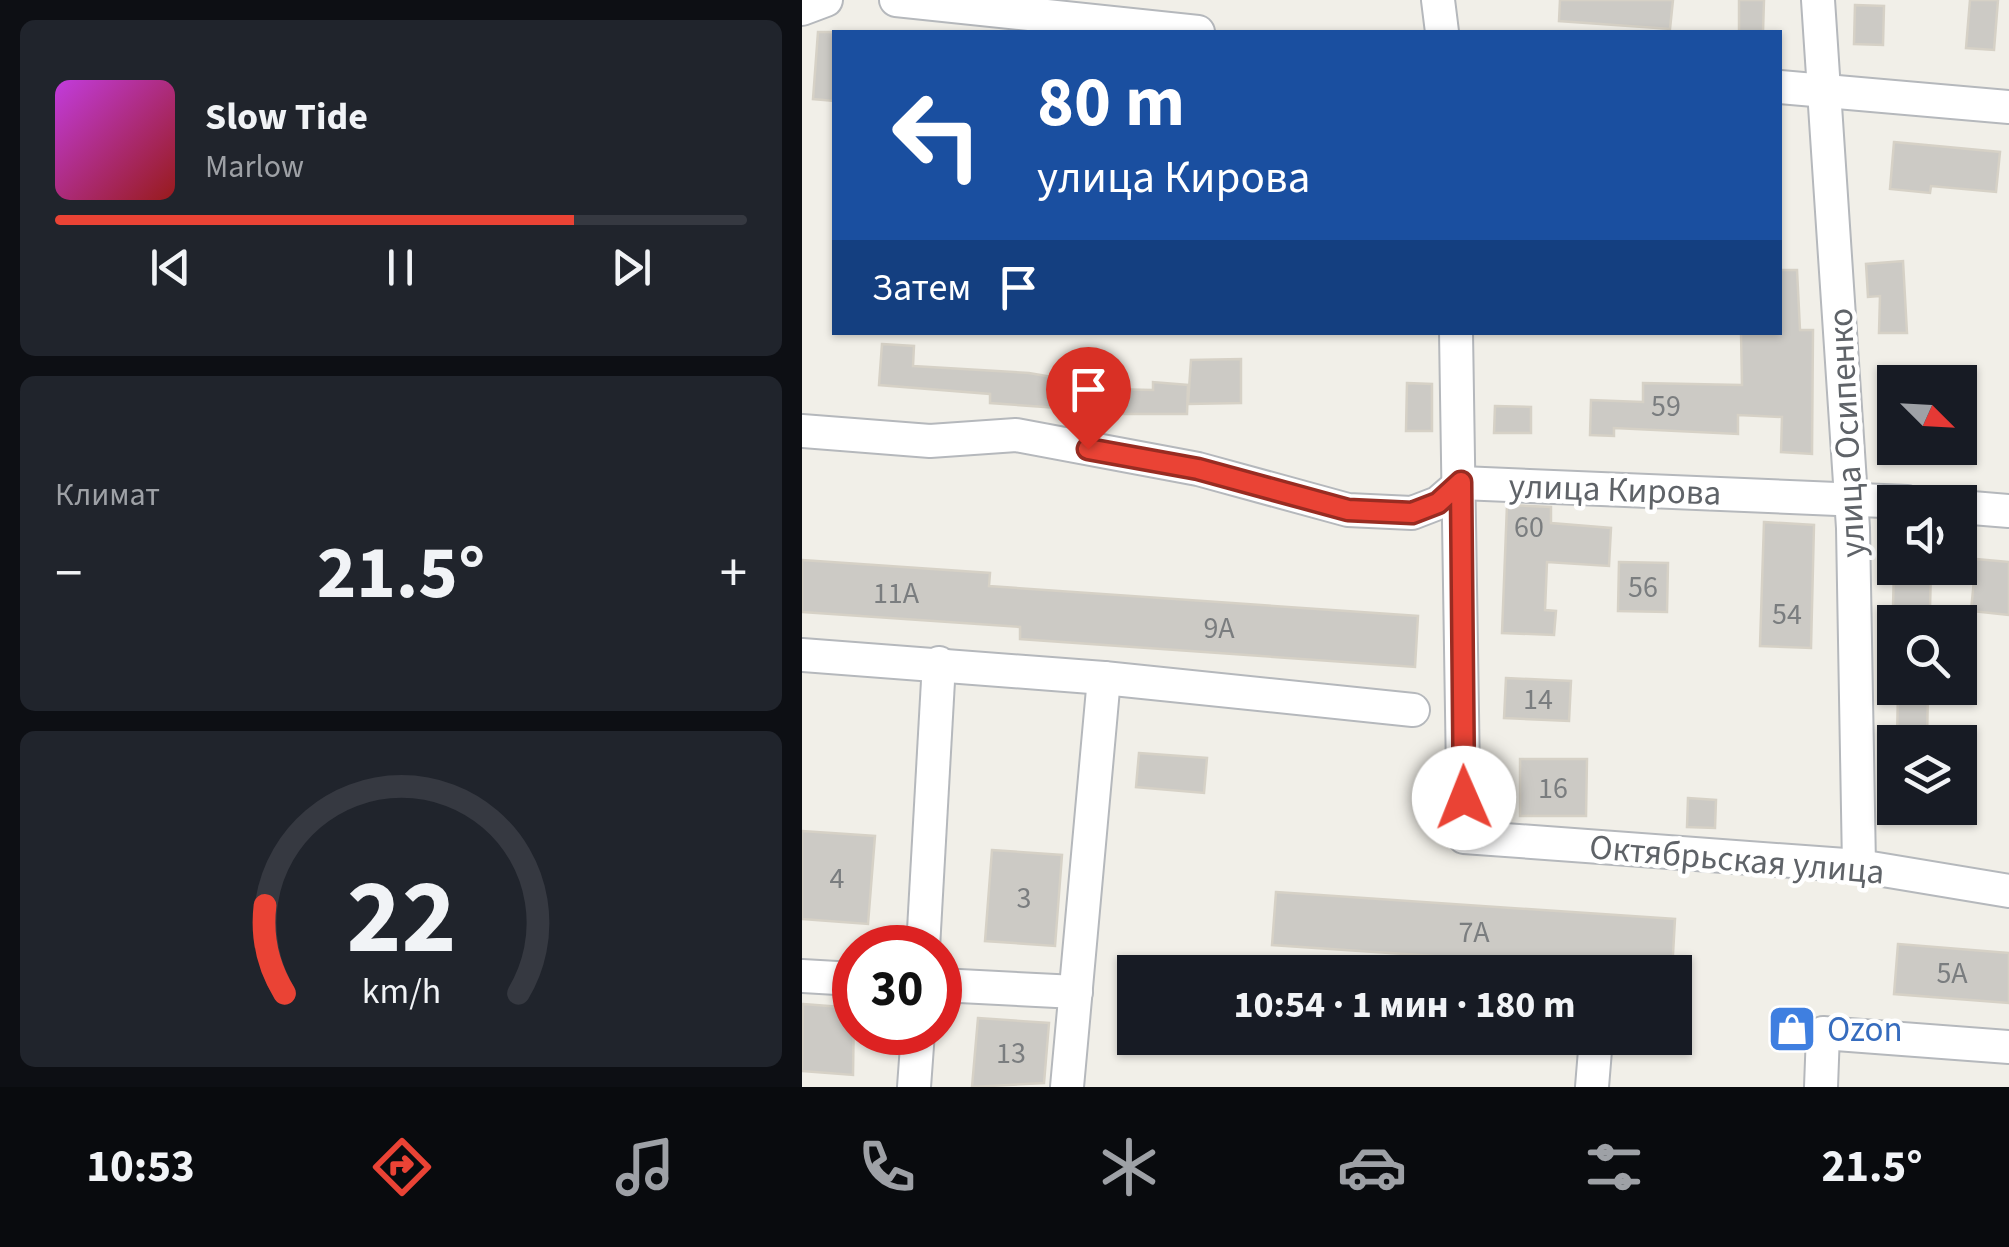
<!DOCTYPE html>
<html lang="ru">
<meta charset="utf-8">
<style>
:root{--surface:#171b24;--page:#20242c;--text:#f1f3f6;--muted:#9ea1a6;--line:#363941;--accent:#ea4335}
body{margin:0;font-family:"Source Sans 3",sans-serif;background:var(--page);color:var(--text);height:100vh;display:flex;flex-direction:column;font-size:38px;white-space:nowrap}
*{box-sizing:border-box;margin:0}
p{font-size:32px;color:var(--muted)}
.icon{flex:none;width:55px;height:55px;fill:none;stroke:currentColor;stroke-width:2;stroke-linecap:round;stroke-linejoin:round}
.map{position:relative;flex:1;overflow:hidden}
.panel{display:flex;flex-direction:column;gap:20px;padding:20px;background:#0d0f14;width:802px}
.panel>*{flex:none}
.banner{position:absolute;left:30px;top:30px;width:950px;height:305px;border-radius:0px;box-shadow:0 2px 8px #0004;background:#1a4fa0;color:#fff;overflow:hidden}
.needle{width:65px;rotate:114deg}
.tools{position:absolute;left:1075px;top:365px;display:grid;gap:20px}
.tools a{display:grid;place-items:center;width:100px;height:100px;border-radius:0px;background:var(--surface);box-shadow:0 2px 8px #0004;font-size:50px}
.speed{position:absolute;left:30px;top:925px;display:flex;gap:20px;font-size:50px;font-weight:700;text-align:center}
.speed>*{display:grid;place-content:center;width:130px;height:130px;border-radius:50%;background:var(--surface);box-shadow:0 2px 8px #0004;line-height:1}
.speed .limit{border:15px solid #d22;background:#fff;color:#111}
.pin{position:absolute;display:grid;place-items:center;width:85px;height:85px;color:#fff;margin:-102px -42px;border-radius:50% 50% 50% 0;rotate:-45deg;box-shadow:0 0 10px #0007}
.pin .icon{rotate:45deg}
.me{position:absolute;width:110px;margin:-55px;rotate:359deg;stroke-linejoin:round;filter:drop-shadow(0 0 8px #0008)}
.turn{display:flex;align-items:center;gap:35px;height:210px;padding:0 40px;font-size:45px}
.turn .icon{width:130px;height:130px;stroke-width:2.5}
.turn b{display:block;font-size:70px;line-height:85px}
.then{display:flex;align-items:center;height:95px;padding:0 40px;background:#0003;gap:20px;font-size:38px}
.big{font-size:75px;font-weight:700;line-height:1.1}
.panel .card{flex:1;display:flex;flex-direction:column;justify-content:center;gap:15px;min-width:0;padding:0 35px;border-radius:15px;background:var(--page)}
.panel .dial{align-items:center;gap:0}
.dial svg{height:260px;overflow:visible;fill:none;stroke:var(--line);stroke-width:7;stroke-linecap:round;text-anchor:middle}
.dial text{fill:var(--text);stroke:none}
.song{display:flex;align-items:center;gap:30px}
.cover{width:120px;height:120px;border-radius:15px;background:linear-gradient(135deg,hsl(290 70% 55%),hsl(0 70% 35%))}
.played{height:10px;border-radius:5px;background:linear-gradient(90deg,var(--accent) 75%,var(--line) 75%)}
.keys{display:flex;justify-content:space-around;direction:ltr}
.heat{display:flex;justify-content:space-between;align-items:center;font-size:55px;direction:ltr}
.trip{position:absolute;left:315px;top:955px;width:575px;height:100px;border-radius:0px;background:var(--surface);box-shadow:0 2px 8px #0004;font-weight:700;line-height:100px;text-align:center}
.tabs{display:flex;height:160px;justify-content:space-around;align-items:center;background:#090b0e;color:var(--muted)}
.tabs .icon{width:70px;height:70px}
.tabs .active{color:var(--accent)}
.tabs b{font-size:45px;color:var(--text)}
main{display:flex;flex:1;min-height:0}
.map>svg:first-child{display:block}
</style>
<main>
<section class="panel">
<div class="card">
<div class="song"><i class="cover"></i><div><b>Slow Tide</b><p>Marlow</p></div></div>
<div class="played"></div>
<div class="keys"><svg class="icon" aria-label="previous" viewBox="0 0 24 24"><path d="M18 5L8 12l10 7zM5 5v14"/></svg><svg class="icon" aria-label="pause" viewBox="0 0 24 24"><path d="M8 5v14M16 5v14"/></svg><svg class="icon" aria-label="next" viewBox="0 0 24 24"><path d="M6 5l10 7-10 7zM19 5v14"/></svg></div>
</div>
<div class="card"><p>Климат</p>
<div class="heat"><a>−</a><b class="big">21.5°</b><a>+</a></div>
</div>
<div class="card dial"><svg viewBox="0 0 100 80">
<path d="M14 69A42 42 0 1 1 86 69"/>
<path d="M14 69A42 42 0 0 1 8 42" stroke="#ea4335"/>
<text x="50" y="56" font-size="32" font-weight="700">22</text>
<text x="50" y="72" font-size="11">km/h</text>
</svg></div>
</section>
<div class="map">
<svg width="1207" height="1087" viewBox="0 0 1207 1087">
<rect width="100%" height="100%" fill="#f1efe8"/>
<!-- building -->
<g fill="#cccac5" stroke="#d6d1c6" stroke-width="2.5">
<path d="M758 0H871L868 29 757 21Z"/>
<path d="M937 0H962L961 32H937Z"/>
<path d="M1168 0H1196L1192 50 1164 48Z"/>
<path d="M1053 5 1082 6 1081 45 1052 44Z"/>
<path d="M16 32H32V101L11 99Z"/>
<path d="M1092 142 1198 152 1194 192 1129 186 1128 193 1088 189Z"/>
<path d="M1101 261 1105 333H1077L1078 296 1066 297 1064 264Z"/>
<path d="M978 270H995L998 330H1011L1010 454 979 452 980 417 936 415V434L812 428V436L788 435 789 400 841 402V383L940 385 939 332H978Z"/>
<path d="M80 344 112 346 111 366 227 373 262 379 261 388 351 390V382L386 385 385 414H271V409L188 403V394L77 385Z"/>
<path d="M439 359V403L386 404 389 360Z"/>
<path d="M605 383 630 384V431H604Z"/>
<path d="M693 406 729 407V433H692Z"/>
<path d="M705 505 749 507V523L809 528 807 566 745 562 743 610 754 611 752 635 700 633Z"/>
<path d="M962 522 1012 525 1009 648 958 646Z"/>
<path d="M1174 559 1207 562V615L1169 611Z"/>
<path d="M0 560 188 573 187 586 616 616 613 667 218 639V627L0 612Z"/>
<path d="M817 562 866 563 865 612 816 611Z"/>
<path d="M1092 568H1129L1128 609 1091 608Z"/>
<path d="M704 678 769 681 767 721 702 718Z"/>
<path d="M1096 688H1126L1125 742H1095Z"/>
<path d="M337 753 405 758 402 793 334 787Z"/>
<path d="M718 759H785L784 816H718Z"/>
<path d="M886 798 914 800 913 828 885 827Z"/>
<path d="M0 831 73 836 66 924 0 919Z"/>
<path d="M190 850 260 855 253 946 183 941Z"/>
<path d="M474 892 873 919 870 972 470 945Z"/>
<path d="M1096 944 1207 953V1003L1092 994Z"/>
<path d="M1 1004 52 1008 51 1075 0 1071Z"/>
<path d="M176 1018 247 1023 242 1083 170 1087Z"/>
</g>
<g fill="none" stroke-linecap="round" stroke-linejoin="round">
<!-- minor casing -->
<g stroke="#b5b8bc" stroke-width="36">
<g id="minor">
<path d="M94 0 396 32"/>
<path d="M636 0 640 32"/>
<path d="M1016 0 1051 528 1057 866"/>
<path d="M0 9 24 0"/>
<path d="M978 87 1207 107"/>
<path d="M654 332 662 837 1057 866 1207 891"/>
<path d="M0 431 128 441 214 435 396 469 546 510 610 513 636 503 659 483 1105 502"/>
<path d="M1158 507 1207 511"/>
<path d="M0 655 302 678 611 710"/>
<path d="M121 948 137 663"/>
<path d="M0 976 52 979"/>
<path d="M138 985 274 992"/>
<path d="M112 1087 116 1032"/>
<path d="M265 1087 302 678"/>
<path d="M790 1087 794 1038"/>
<path d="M1019 1087 1021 1033 1207 1047"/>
</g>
</g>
<!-- minor -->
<use href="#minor" stroke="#fff" stroke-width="32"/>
</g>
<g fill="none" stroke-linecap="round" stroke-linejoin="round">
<!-- route casing -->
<g stroke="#982c22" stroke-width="25">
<path id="route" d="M286 449 396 469 546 510 610 513 636 503 659 482 662 798"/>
</g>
<!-- route -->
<use href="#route" stroke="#ea4335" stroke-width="18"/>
</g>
<!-- icons -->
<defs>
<g id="shop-square" transform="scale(2.5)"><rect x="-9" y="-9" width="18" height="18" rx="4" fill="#3f7fe0" stroke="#fff"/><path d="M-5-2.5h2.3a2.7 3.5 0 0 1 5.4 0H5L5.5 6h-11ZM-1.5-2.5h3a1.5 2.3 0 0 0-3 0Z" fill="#fff"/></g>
</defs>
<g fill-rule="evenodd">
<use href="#shop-square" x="990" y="1029"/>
</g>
<g text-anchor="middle" stroke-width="9" stroke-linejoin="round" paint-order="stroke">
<!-- number labels -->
<g font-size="30" fill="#7a7d7f">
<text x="864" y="416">59</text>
<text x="727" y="537">60</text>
<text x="841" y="597">56</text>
<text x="94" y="603">11А</text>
<text x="985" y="624">54</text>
<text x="417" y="638">9А</text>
<text x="736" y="709">14</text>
<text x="751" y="798">16</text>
<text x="35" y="888">4</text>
<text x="222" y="908">3</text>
<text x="672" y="942">7А</text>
<text x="1150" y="983">5А</text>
<text x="209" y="1063">13</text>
</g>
<!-- street labels -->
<g font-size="35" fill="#5f6368" stroke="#fff">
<text transform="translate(1044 433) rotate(-93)" y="12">улица Осипенко</text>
<text transform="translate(813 489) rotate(2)" y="12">улица Кирова</text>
<text transform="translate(935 859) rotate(5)" y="12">Октябрьская улица</text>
</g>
<!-- shop labels -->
<g font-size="35" fill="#366cbe" stroke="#fff" text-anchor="start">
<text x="1025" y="1041">Ozon</text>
</g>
</g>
</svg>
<div class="tools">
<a><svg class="needle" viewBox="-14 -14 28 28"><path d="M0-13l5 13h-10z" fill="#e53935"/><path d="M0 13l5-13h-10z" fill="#9ea1a6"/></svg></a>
<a><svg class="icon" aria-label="sound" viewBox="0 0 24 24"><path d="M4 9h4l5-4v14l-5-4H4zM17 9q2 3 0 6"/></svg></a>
<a><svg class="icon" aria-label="search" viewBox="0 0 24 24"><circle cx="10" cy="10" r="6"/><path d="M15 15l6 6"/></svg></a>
<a><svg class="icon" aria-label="layers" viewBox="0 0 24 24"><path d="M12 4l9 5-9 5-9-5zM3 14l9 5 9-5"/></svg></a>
</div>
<div class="speed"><div class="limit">30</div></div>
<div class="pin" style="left:286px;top:449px;background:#d93025"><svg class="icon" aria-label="arrive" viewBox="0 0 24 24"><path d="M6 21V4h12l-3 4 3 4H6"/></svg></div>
<svg class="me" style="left:662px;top:798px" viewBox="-20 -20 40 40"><circle r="19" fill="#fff"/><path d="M0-13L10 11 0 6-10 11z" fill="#ea4335"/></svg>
<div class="trip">10:54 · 1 мин · 180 m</div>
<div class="banner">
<div class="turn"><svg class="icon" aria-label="left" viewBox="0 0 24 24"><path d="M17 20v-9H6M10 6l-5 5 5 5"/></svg><div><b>80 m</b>улица Кирова</div></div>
<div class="then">Затем<svg class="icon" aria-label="arrive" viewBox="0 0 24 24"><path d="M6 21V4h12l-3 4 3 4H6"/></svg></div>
</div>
</div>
</main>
<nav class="tabs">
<b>10:53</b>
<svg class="icon active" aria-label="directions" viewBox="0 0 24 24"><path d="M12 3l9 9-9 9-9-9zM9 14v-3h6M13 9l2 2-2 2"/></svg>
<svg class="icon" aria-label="music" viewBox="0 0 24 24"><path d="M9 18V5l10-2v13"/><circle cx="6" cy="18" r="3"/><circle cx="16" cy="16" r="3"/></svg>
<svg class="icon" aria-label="phone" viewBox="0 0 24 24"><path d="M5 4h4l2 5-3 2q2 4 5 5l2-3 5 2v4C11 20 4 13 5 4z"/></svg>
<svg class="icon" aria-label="climate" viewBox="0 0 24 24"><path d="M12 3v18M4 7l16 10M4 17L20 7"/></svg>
<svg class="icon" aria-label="car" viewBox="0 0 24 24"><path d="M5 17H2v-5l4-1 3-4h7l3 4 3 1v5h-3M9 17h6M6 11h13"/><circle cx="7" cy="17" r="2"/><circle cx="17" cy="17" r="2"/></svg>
<svg class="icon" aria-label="filters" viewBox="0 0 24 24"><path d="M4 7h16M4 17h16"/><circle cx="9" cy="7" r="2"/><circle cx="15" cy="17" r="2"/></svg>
<b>21.5°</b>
</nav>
